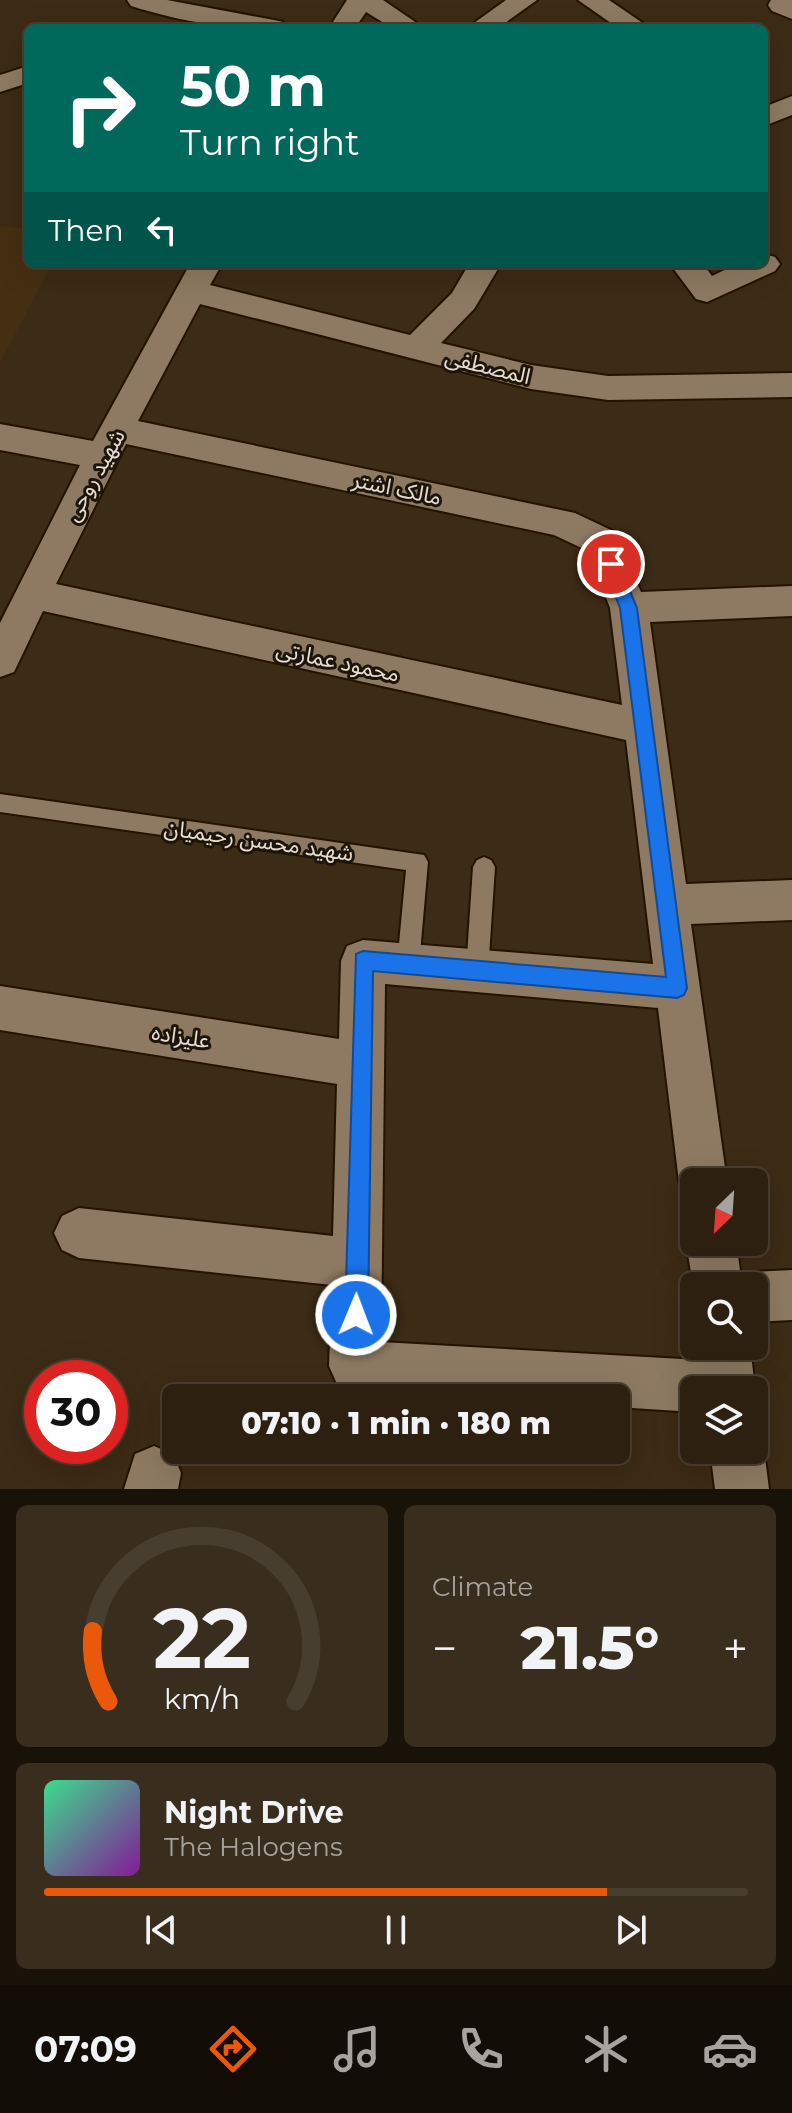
<!DOCTYPE html>
<meta charset="utf-8">
<style>
:root{--surface:#2d2010;--page:#392d1e;--text:#f1f3f6;--muted:#a7a39f;--line:#483e30;--accent:#ea580c}
body{margin:0;font-family:Montserrat,"Noto Sans Arabic",sans-serif;background:var(--page);color:var(--text);height:100vh;display:flex;flex-direction:column;font-size:30px;white-space:nowrap}
*{box-sizing:border-box;margin:0}
p{font-size:26px;color:var(--muted)}
.icon{flex:none;width:44px;height:44px;fill:none;stroke:currentColor;stroke-width:2;stroke-linecap:round;stroke-linejoin:round}
.map{position:relative;height:1489px;overflow:hidden}
.drawer{display:flex;flex-direction:column;gap:16px;padding:16px;background:#191209;flex:1}
.drawer>*{flex:none}
.guide{position:absolute;left:24px;top:24px;width:744px;height:244px;border-radius:12px;box-shadow:0 8px 32px #0002,0 0 0 2px var(--line);background:#00695c;color:#fff;overflow:hidden}
.needle{width:52px;rotate:205deg}
.buttons{position:absolute;left:680px;top:1168px;display:grid;gap:16px}
.buttons a{display:grid;place-items:center;width:88px;height:88px;border-radius:12px;background:var(--surface);box-shadow:0 8px 32px #0002,0 0 0 2px var(--line);font-size:40px}
.speed{position:absolute;left:24px;top:1360px;display:flex;gap:16px;font-size:40px;font-weight:700;text-align:center}
.speed>*{display:grid;place-content:center;width:104px;height:104px;border-radius:50%;background:var(--surface);box-shadow:0 8px 32px #0002,0 0 0 2px var(--line);line-height:1}
.speed .limit{border:12px solid #d22;background:#fff;color:#111}
.pin{position:absolute;display:grid;place-items:center;width:68px;height:68px;color:#fff;margin:-34px;border:4px solid #fff;border-radius:50%;box-shadow:0 2px 8px #0007}
.me{position:absolute;width:88px;margin:-44px;rotate:1deg;stroke-linejoin:round;filter:drop-shadow(0 0 6px #0008)}
.turn{display:flex;align-items:center;gap:28px;height:168px;padding:0 24px;font-size:36px}
.turn .icon{width:104px;height:104px;stroke-width:2.5}
.turn b{display:block;font-size:56px;line-height:68px}
.then{display:flex;align-items:center;height:76px;padding:0 24px;background:#0003;gap:16px;font-size:30px}
.big{font-size:60px;font-weight:800;line-height:1.1}
.drawer .card{flex:1;display:flex;flex-direction:column;justify-content:center;gap:12px;min-width:0;padding:0 28px;border-radius:12px;background:var(--page)}
.drawer .dial{align-items:center;gap:0}
.dial svg{height:208px;overflow:visible;fill:none;stroke:var(--line);stroke-width:7;stroke-linecap:round;text-anchor:middle}
.dial text{fill:var(--text);stroke:none}
.song{display:flex;align-items:center;gap:24px}
.cover{width:96px;height:96px;border-radius:12px;background:linear-gradient(135deg,hsl(150 70% 55%),hsl(290 70% 35%))}
.played{height:8px;border-radius:4px;background:linear-gradient(90deg,var(--accent) 80%,var(--line) 80%)}
.keys{display:flex;justify-content:space-around;direction:ltr}
.heat{display:flex;justify-content:space-between;align-items:center;font-size:44px;direction:ltr}
.drawer .tiles{flex:1;display:grid;gap:16px;grid-template-columns:1fr 1fr}
.card:last-child{grid-column:span 2}
.trip{position:absolute;left:162px;top:1384px;width:468px;height:80px;border-radius:12px;background:var(--surface);box-shadow:0 8px 32px #0002,0 0 0 2px var(--line);font-weight:800;line-height:80px;text-align:center}
.tab-bar{display:flex;height:128px;justify-content:space-around;align-items:center;background:#120d06;color:var(--muted)}
.tab-bar .icon{width:56px;height:56px}
.tab-bar .selected{color:var(--accent)}
.tab-bar b{font-size:36px;color:var(--text)}
.map>svg:first-child{display:block}
</style>
<div class="map">
<svg width="792" height="1489" viewBox="0 0 792 1489">
<rect width="100%" height="100%" fill="#3c2b15"/>
<!-- built -->
<path fill="#452f12" d="M0 226 28 229V264H52L0 363Z"/>
<g fill="none" stroke-linecap="round" stroke-linejoin="round">
<!-- lane casing -->
<g stroke="#231300" stroke-width="4">
<g id="lane">
<path d="M0 794 424 855 428 862 419 965 416 972 408 976 400 972 397 965 406 870 0 812Z"/>
<path d="M484 857 491 860 495 867 488 971 485 978 477 982 469 978 466 971 473 867 477 860Z"/>
</g>
</g>
<!-- street casing -->
<g stroke="#231300" stroke-width="4">
<g id="street">
<path d="M127 0H167L274 20 283 22 287 28C227 28 189 24 131 6Z"/>
<path d="M347 0H383L424 28H392L366 12 355 28H329Z"/>
<path d="M506 0H537L498 28H467Z"/>
<path d="M578 0H609L650 28H618Z"/>
<path d="M771 0H792V19L772 11 768 5Z"/>
<path d="M28 66V83L0 92V75Z"/>
<path d="M792 96V115L764 126V107Z"/>
<path d="M764 254 775 257 780 264 775 271 707 302 696 299 670 264H703L712 276 737 264H764Z"/>
<path d="M190 264H222L210 285 410 335 452 293 469 264H501L474 309 441 343 531 365 608 376 792 373V397L608 400 531 389 200 304 138 421 575 513 615 532 641 592 792 586V616L650 622 686 884 792 880V920L691 924 727 1182H694V1202L686 1199 679 1182 658 1008 385 984 381 1342 700 1360 698 1346H750L755 1388 754 1393 694 1390V1412L616 1407V1398H459L355 1392 337 1384 329 1366 332 1285 79 1258 62 1250 54 1233 62 1216 79 1208 333 1236 337 1084 0 1030V986L339 1039 341 961 347 946 363 940 653 964 626 740 43 611 14 672 0 677V623L80 465 0 450V424L93 441ZM126 444 554 535 588 551 610 608 622 705 56 584Z"/>
<path d="M694 1224V1242H736L741 1277 754 1272 792 1270V1320L754 1322V1286H694V1291L686 1242Z"/>
<path d="M754 1430 764 1450 769 1489H715L710 1450H754Z"/>
<path d="M154 1446 173 1454 181 1473 178 1489H124L135 1454Z"/>
</g>
</g>
<!-- lane -->
<use href="#lane" fill="#8e7a62" fill-rule="evenodd"/>
<!-- street -->
<use href="#street" fill="#8e7a62" fill-rule="evenodd"/>
</g>
<!-- route -->
<path fill="#1a73e8" stroke="#114b97" stroke-width="2" d="M611 557 619 564 637 608 687 988 684 995 677 998 373 971 368 1315 365 1323 356 1327 348 1323 345 1315 356 954 363 951 666 977 620 608 603 564Z"/>
<g text-anchor="middle" stroke-width="6" stroke-linejoin="round" paint-order="stroke">
<!-- street labels -->
<g font-size="22" fill="#e8dccf" stroke="#1d150c">
<text transform="translate(488 366) rotate(14)" y="8">المصطفی</text>
<text transform="translate(94 475) rotate(-61)" y="8">شهید روحی</text>
<text transform="translate(397 488) rotate(12)" y="8">مالک اشتر</text>
<text transform="translate(338 661) rotate(12)" y="8">محمود عمارتی</text>
<text transform="translate(259 840) rotate(8)" y="8">شهید محسن رحیمیان</text>
<text transform="translate(181 1036) rotate(9)" y="8">علیزاده</text>
</g>
</g>
</svg>
<div class="buttons">
<a><svg class="needle" viewBox="-14 -14 28 28"><path d="M0-13l5 13h-10z" fill="#e53935"/><path d="M0 13l5-13h-10z" fill="#a7a39f"/></svg></a>
<a><svg class="icon" aria-label="search" viewBox="0 0 24 24"><circle cx="10" cy="10" r="6"/><path d="M15 15l6 6"/></svg></a>
<a><svg class="icon" aria-label="layers" viewBox="0 0 24 24"><path d="M12 4l9 5-9 5-9-5zM3 14l9 5 9-5"/></svg></a>
</div>
<div class="speed"><div class="limit">30</div></div>
<div class="pin" style="left:611px;top:564px;background:#d93025"><svg class="icon" aria-label="arrive" viewBox="0 0 24 24"><path d="M6 21V4h12l-3 4 3 4H6"/></svg></div>
<svg class="me" style="left:356px;top:1315px" viewBox="-20 -20 40 40"><circle r="17" fill="#1a73e8" stroke="#fff" stroke-width="3"/><path d="M0-11L8 9 0 5-8 9z" fill="#fff"/></svg>
<div class="trip">07:10 · 1 min · 180 m</div>
<div class="guide">
<div class="turn"><svg class="icon" aria-label="right" viewBox="0 0 24 24"><path d="M7 20v-9h11M14 6l5 5-5 5"/></svg><div><b>50 m</b>Turn right</div></div>
<div class="then">Then<svg class="icon" aria-label="left" viewBox="0 0 24 24"><path d="M17 20v-9H6M10 6l-5 5 5 5"/></svg></div>
</div>
</div>
<section class="drawer">
<div class="tiles">
<div class="card dial"><svg viewBox="0 0 100 80">
<path d="M14 69A42 42 0 1 1 86 69"/>
<path d="M14 69A42 42 0 0 1 8 42" stroke="#ea580c"/>
<text x="50" y="56" font-size="32" font-weight="700">22</text>
<text x="50" y="72" font-size="11">km/h</text>
</svg></div>
<div class="card"><p>Climate</p>
<div class="heat"><a>−</a><b class="big">21.5°</b><a>+</a></div>
</div>
<div class="card">
<div class="song"><i class="cover"></i><div><b>Night Drive</b><p>The Halogens</p></div></div>
<div class="played"></div>
<div class="keys"><svg class="icon" aria-label="previous" viewBox="0 0 24 24"><path d="M18 5L8 12l10 7zM5 5v14"/></svg><svg class="icon" aria-label="pause" viewBox="0 0 24 24"><path d="M8 5v14M16 5v14"/></svg><svg class="icon" aria-label="next" viewBox="0 0 24 24"><path d="M6 5l10 7-10 7zM19 5v14"/></svg></div>
</div>
</div>
</section>
<nav class="tab-bar">
<b>07:09</b>
<svg class="icon selected" aria-label="directions" viewBox="0 0 24 24"><path d="M12 3l9 9-9 9-9-9zM9 14v-3h6M13 9l2 2-2 2"/></svg>
<svg class="icon" aria-label="music" viewBox="0 0 24 24"><path d="M9 18V5l10-2v13"/><circle cx="6" cy="18" r="3"/><circle cx="16" cy="16" r="3"/></svg>
<svg class="icon" aria-label="phone" viewBox="0 0 24 24"><path d="M5 4h4l2 5-3 2q2 4 5 5l2-3 5 2v4C11 20 4 13 5 4z"/></svg>
<svg class="icon" aria-label="climate" viewBox="0 0 24 24"><path d="M12 3v18M4 7l16 10M4 17L20 7"/></svg>
<svg class="icon" aria-label="car" viewBox="0 0 24 24"><path d="M5 17H2v-5l4-1 3-4h7l3 4 3 1v5h-3M9 17h6M6 11h13"/><circle cx="7" cy="17" r="2"/><circle cx="17" cy="17" r="2"/></svg>
</nav>
